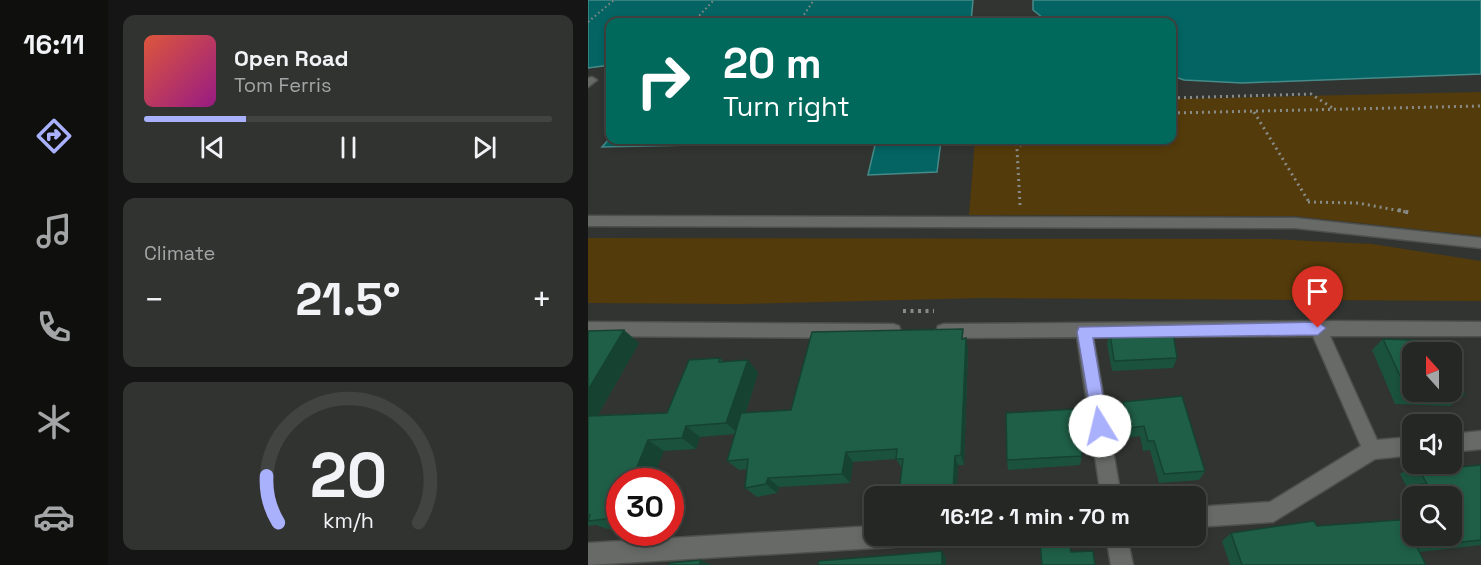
<!DOCTYPE html>
<meta charset="utf-8">
<style>
:root{--surface:#252724;--page:#313331;--text:#f1f3f6;--muted:#a3a5a6;--line:#424441;--accent:#a9b0fc}
body{margin:0;font-family:"Space Grotesk",sans-serif;background:var(--page);color:var(--text);height:100vh;display:flex;flex-direction:column;font-size:22px;white-space:nowrap}
*{box-sizing:border-box;margin:0}
p{font-size:20px;color:var(--muted)}
.icon{flex:none;width:33px;height:33px;fill:none;stroke:currentColor;stroke-width:2;stroke-linecap:round;stroke-linejoin:round}
.map{position:relative;flex:1;overflow:hidden}
.panel{display:flex;flex-direction:column;gap:15px;padding:15px;background:#141514;width:480px}
.panel>*{flex:none}
.hud{position:absolute;left:18px;top:18px;width:570px;height:126px;border-radius:12px;box-shadow:0 3px 9px #0003,0 0 0 2px var(--line);background:#00695c;color:#fff;overflow:hidden}
.needle{width:39px;rotate:339deg}
.buttons{position:absolute;left:814px;top:342px;display:grid;gap:12px}
.buttons a{display:grid;place-items:center;width:60px;height:60px;border-radius:12px;background:var(--surface);box-shadow:0 3px 9px #0003,0 0 0 2px var(--line);font-size:30px}
.speed{position:absolute;left:18px;top:468px;display:flex;gap:12px;font-size:30px;font-weight:700;text-align:center}
.speed>*{display:grid;place-content:center;width:78px;height:78px;border-radius:50%;background:var(--surface);box-shadow:0 3px 9px #0003,0 0 0 2px var(--line);line-height:1}
.speed .limit{border:9px solid #d22;background:#fff;color:#111}
.pin{position:absolute;display:grid;place-items:center;width:51px;height:51px;color:#fff;margin:-62px -26px;border-radius:50% 50% 50% 0;rotate:-45deg;box-shadow:0 0 6px #0007}
.pin .icon{rotate:45deg}
.me{position:absolute;width:66px;margin:-33px;rotate:351deg;stroke-linejoin:round;filter:drop-shadow(0 0 4px #0008)}
.turn{display:flex;align-items:center;gap:21px;height:126px;padding:0 18px;font-size:27px}
.turn .icon{width:78px;height:78px;stroke-width:2.5}
.turn b{display:block;font-size:42px;line-height:51px}
.big{font-size:45px;font-weight:600;line-height:1.1}
.panel .widget{flex:1;display:flex;flex-direction:column;justify-content:center;gap:9px;min-width:0;padding:0 21px;border-radius:12px;background:var(--page)}
.panel .dial{align-items:center;gap:0}
.dial svg{height:156px;overflow:visible;fill:none;stroke:var(--line);stroke-width:7;stroke-linecap:round;text-anchor:middle}
.dial text{fill:var(--text);stroke:none}
.song{display:flex;align-items:center;gap:18px}
.cover{width:72px;height:72px;border-radius:9px;background:linear-gradient(135deg,hsl(10 70% 55%),hsl(310 70% 35%))}
.played{height:6px;border-radius:3px;background:linear-gradient(90deg,var(--accent) 25%,var(--line) 25%)}
.keys{display:flex;justify-content:space-around;direction:ltr}
.heat{display:flex;justify-content:space-between;align-items:center;font-size:33px;direction:ltr}
.trip{position:absolute;left:276px;top:486px;width:342px;height:60px;border-radius:12px;background:var(--surface);box-shadow:0 3px 9px #0003,0 0 0 2px var(--line);font-weight:600;line-height:60px;text-align:center}
main{display:flex;flex:1;min-height:0}
.dock{display:flex;flex-direction:column;width:108px;justify-content:space-around;align-items:center;background:#0f100e;color:var(--muted)}
.dock .icon{width:42px;height:42px}
.dock .current{color:var(--accent)}
.dock b{font-size:27px;color:var(--text)}
.map>svg:first-child{display:block}
</style>
<main>
<nav class="dock">
<b>16:11</b>
<svg class="icon current" aria-label="directions" viewBox="0 0 24 24"><path d="M12 3l9 9-9 9-9-9zM9 14v-3h6M13 9l2 2-2 2"/></svg>
<svg class="icon" aria-label="music" viewBox="0 0 24 24"><path d="M9 18V5l10-2v13"/><circle cx="6" cy="18" r="3"/><circle cx="16" cy="16" r="3"/></svg>
<svg class="icon" aria-label="phone" viewBox="0 0 24 24"><path d="M5 4h4l2 5-3 2q2 4 5 5l2-3 5 2v4C11 20 4 13 5 4z"/></svg>
<svg class="icon" aria-label="climate" viewBox="0 0 24 24"><path d="M12 3v18M4 7l16 10M4 17L20 7"/></svg>
<svg class="icon" aria-label="car" viewBox="0 0 24 24"><path d="M5 17H2v-5l4-1 3-4h7l3 4 3 1v5h-3M9 17h6M6 11h13"/><circle cx="7" cy="17" r="2"/><circle cx="17" cy="17" r="2"/></svg>
</nav>
<section class="panel">
<div class="widget">
<div class="song"><i class="cover"></i><div><b>Open Road</b><p>Tom Ferris</p></div></div>
<div class="played"></div>
<div class="keys"><svg class="icon" aria-label="previous" viewBox="0 0 24 24"><path d="M18 5L8 12l10 7zM5 5v14"/></svg><svg class="icon" aria-label="pause" viewBox="0 0 24 24"><path d="M8 5v14M16 5v14"/></svg><svg class="icon" aria-label="next" viewBox="0 0 24 24"><path d="M6 5l10 7-10 7zM19 5v14"/></svg></div>
</div>
<div class="widget"><p>Climate</p>
<div class="heat"><a>−</a><b class="big">21.5°</b><a>+</a></div>
</div>
<div class="widget dial"><svg viewBox="0 0 100 80">
<path d="M14 69A42 42 0 1 1 86 69"/>
<path d="M14 69A42 42 0 0 1 8 45" stroke="#a9b0fc"/>
<text x="50" y="56" font-size="32" font-weight="700">20</text>
<text x="50" y="72" font-size="11">km/h</text>
</svg></div>
</section>
<div class="map">
<svg width="893" height="565" viewBox="0 0 893 565">
<rect width="100%" height="100%" fill="#313430"/>
<!-- green -->
<g fill="#543b0b">
<path d="M893 92V236L706 216 381 215 387 140H584V99Z"/>
<path d="M0 238 682 239 784 244 893 261V301L393 298 151 304 0 303Z"/>
</g>
<!-- water -->
<g fill="#036463" stroke="#468b89" stroke-width="1.5">
<path d="M0 0H385L383 22H22V65L0 68Z"/>
<path d="M445 0H893V74L654 83 596 80 584 76V22H460L445 10Z"/>
<path d="M22 138V140H365L353 141 349 172 280 175 288 141 14 147Z"/>
</g>
<g fill="none" stroke-linecap="round" stroke-linejoin="round">
<!-- street casing -->
<g stroke="#4e504d" stroke-width="3">
<g id="street">
<path d="M4 77 9 80 0 87V78Z"/>
<path d="M730 321 893 322V336H742L789 440 825 437V455L787 459 685 522 608 527V507L682 502 773 446 725 336 505 337 533 496H513L489 337 356 338 350 336 348 331 350 326 356 324Z"/>
<path d="M0 322 305 324 311 326 313 331 311 336 305 338 0 336Z"/>
<path d="M893 431V449L864 452V434Z"/>
<path d="M286 526V536H315L313 544 305 547 0 565V543Z"/>
<path d="M518 536H539L545 565H523Z"/>
</g>
</g>
<!-- secondary casing -->
<g stroke="#4e504d" stroke-width="3">
<path id="secondary" d="M0 216 707 218 893 238V248L707 228 0 226Z"/>
</g>
<!-- path-far2 -->
<g stroke="#888b88" stroke-width="2" stroke-dasharray="1.5 3" stroke-linecap="butt">
<path d="M0 22 26 0"/>
<path d="M105 22 126 0"/>
<path d="M211 22 226 0"/>
</g>
<!-- path-far1 -->
<g stroke="#888b88" stroke-width="3" stroke-dasharray="2 4" stroke-linecap="butt">
<path d="M584 98 723 94 746 109"/>
<path d="M666 112 721 202"/>
<path d="M584 113 893 106"/>
<path d="M720 202 770 203 818 212"/>
<path d="M432 205 429 149 437 140"/>
</g>
<!-- path -->
<g stroke="#888b88" stroke-width="4" stroke-dasharray="3 4.5" stroke-linecap="butt">
<path d="M810 210 823 213"/>
<path d="M315 311H346"/>
</g>
<!-- street -->
<use href="#street" fill="#676a66" fill-rule="evenodd"/>
<!-- secondary -->
<use href="#secondary" fill="#676a66" fill-rule="evenodd"/>
</g>
<!-- wall -->
<g fill="#1b523d">
<path d="M0 331 51 343 10 415 79 413 132 358 136 362 160 360 170 373 158 412 203 410 378 338 380 350 376 465H370L368 496H313L311 494 314 468 308 459 265 462 262 483 191 487 189 493 169 497 157 488 159 469 151 470 139 461 147 434 112 437 108 449 76 451 32 482V528L19 529 8 525 0 526Z"/>
<path d="M522 333 589 358 585 368 524 371 519 344Z"/>
<path d="M795 339 877 395 862 406 807 404 784 350Z"/>
<path d="M535 402 617 471 611 480 571 483 562 450 555 451 552 436 538 438 532 413Z"/>
<path d="M494 456 492 465 420 470 419 460Z"/>
<path d="M828 464 863 468 893 465V545L831 552 838 565H642L634 541 643 533 729 526 864 536V496H825V509L817 493 821 491 812 474Z"/>
</g>
<!-- shaded-wall -->
<g fill="#164232">
<path d="M36 330 51 343 3 427 0 426V390Z"/>
<path d="M378 338 380 350 376 465 373 455Z"/>
<path d="M160 360 170 373 151 434 138 423Z"/>
<path d="M98 426 112 437 108 449 94 438Z"/>
<path d="M60 440 76 451 64 482H43Z"/>
<path d="M258 452 265 462 262 483 254 474Z"/>
<path d="M367 456 370 465 368 496H367L365 491Z"/>
<path d="M180 478 191 487 189 493 178 484Z"/>
<path d="M32 508V520L27 518Z"/>
<path d="M354 551 358 558V565H354Z"/>
<path d="M113 560 123 565H111Z"/>
</g>
<!-- building -->
<g fill="#1f5f47" stroke="#164232" stroke-width="1.5">
<path d="M375 329 374 339 378 338 373 455 367 456 365 491 311 494 315 459H308L309 449 258 452 254 474 180 478 178 484 157 488 160 459 139 461 153 413 203 410 224 332Z"/>
<path d="M36 330 0 390V331Z"/>
<path d="M585 332 589 358 526 361 522 333Z"/>
<path d="M795 339 847 341 854 352H825V392H864V371L877 395 820 393Z"/>
<path d="M132 358 131 362 160 360 138 423 98 426 94 438 60 440 43 482H32V508L27 518 0 521 2 515H0V416L79 413 101 360Z"/>
<path d="M594 396 617 471 576 474 566 441H560L556 426 541 428 535 402Z"/>
<path d="M488 409 494 456 419 460 418 413Z"/>
<path d="M828 464H860L863 468 893 465V540L829 547 838 565H654L643 533 726 521 729 526 825 519V536H864V496H840L833 484H839Z"/>
<path d="M481 541 483 552 505 551 507 565H454L452 543Z"/>
<path d="M354 551V565H230L231 561Z"/>
<path d="M113 560 111 565H81L82 563Z"/>
</g>
<!-- route -->
<path fill="#a9b0fc" stroke="#6e72a4" stroke-width="1.5" d="M730 322 738 328 730 335 505 338 520 426 518 432 512 434 506 432 489 332 491 327Z"/>
</svg>
<div class="buttons">
<a><svg class="needle" viewBox="-14 -14 28 28"><path d="M0-13l5 13h-10z" fill="#e53935"/><path d="M0 13l5-13h-10z" fill="#a3a5a6"/></svg></a>
<a><svg class="icon" aria-label="sound" viewBox="0 0 24 24"><path d="M4 9h4l5-4v14l-5-4H4zM17 9q2 3 0 6"/></svg></a>
<a><svg class="icon" aria-label="search" viewBox="0 0 24 24"><circle cx="10" cy="10" r="6"/><path d="M15 15l6 6"/></svg></a>
</div>
<div class="speed"><div class="limit">30</div></div>
<div class="pin" style="left:730px;top:328px;background:#d93025"><svg class="icon" aria-label="arrive" viewBox="0 0 24 24"><path d="M6 21V4h12l-3 4 3 4H6"/></svg></div>
<svg class="me" style="left:512px;top:426px" viewBox="-20 -20 40 40"><circle r="19" fill="#fff"/><path d="M0-13L10 11 0 6-10 11z" fill="#a9b0fc"/></svg>
<div class="trip">16:12 · 1 min · 70 m</div>
<div class="hud">
<div class="turn"><svg class="icon" aria-label="right" viewBox="0 0 24 24"><path d="M7 20v-9h11M14 6l5 5-5 5"/></svg><div><b>20 m</b>Turn right</div></div>
</div>
</div>
</main>
